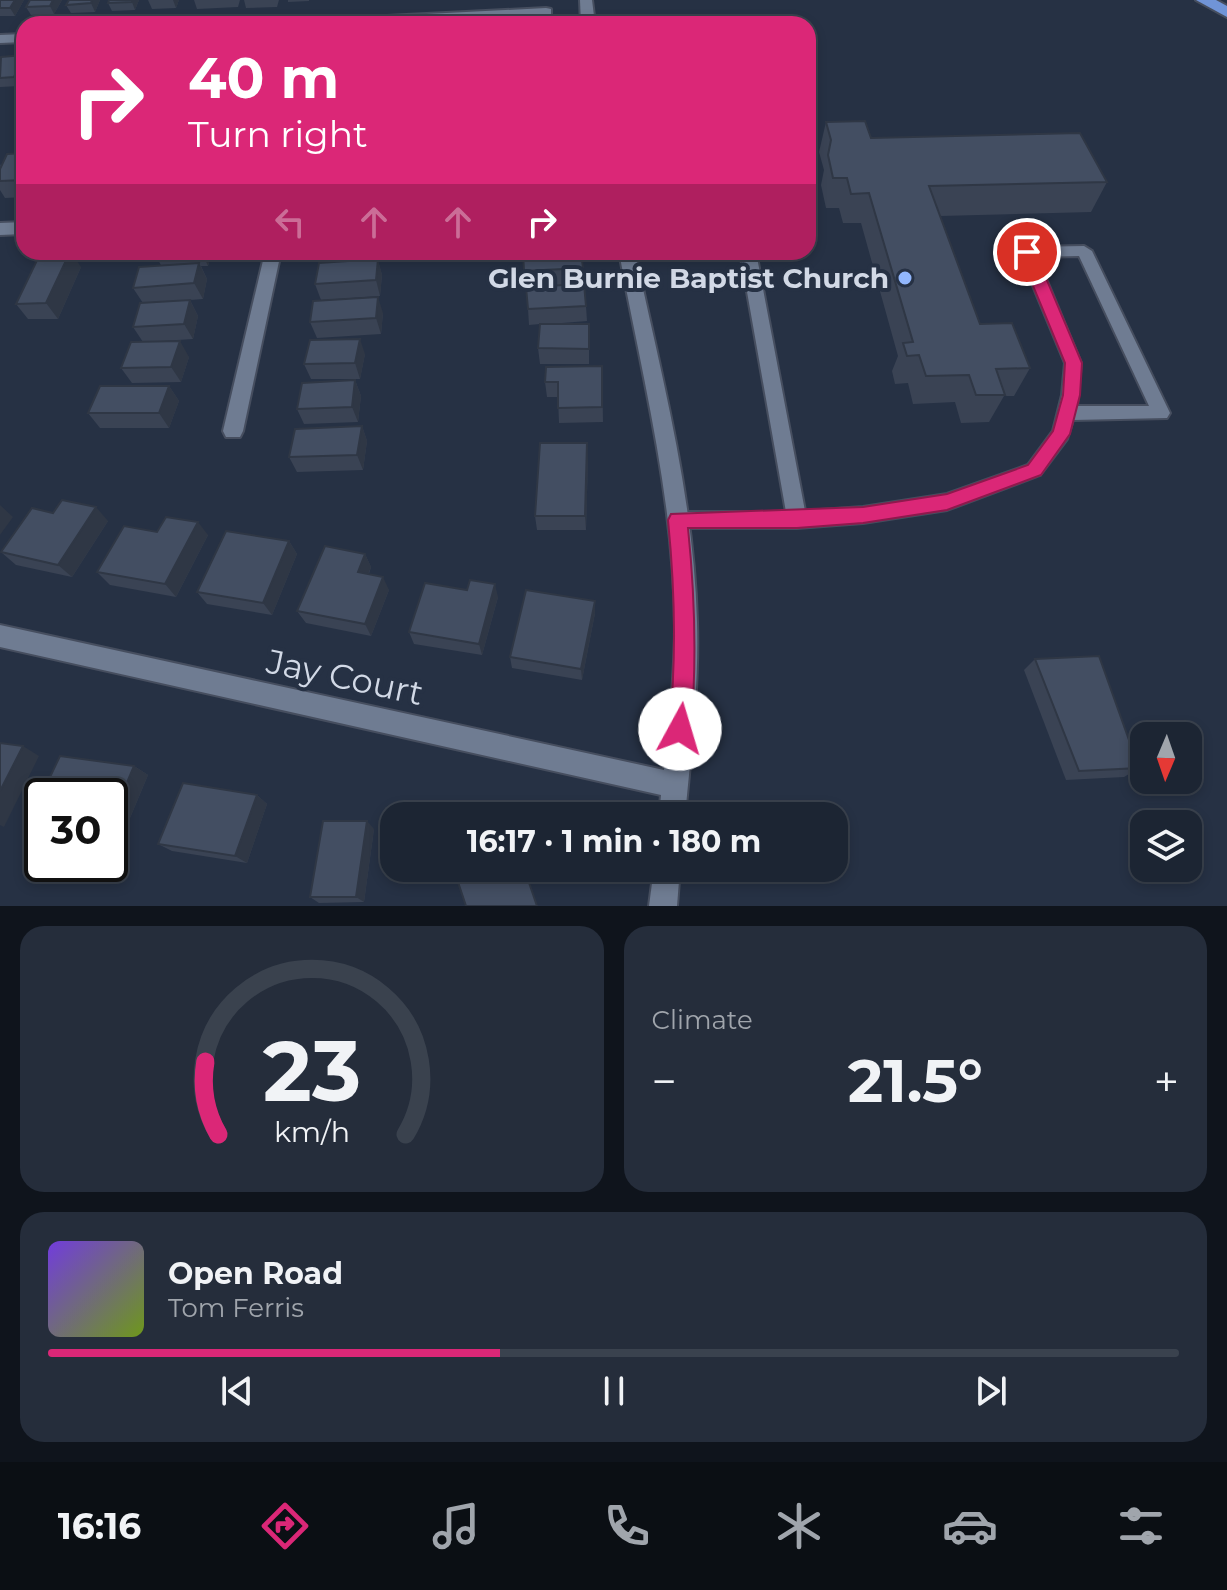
<!DOCTYPE html>
<meta charset="utf-8">
<style>
:root{--surface:#1c2533;--page:#252d3b;--text:#f1f3f6;--muted:#a0a5ac;--line:#3a424e;--accent:#db2777}
body{margin:0;font-family:Montserrat,sans-serif;background:var(--page);color:var(--text);height:100vh;display:flex;flex-direction:column;font-size:30px;white-space:nowrap}
*{box-sizing:border-box;margin:0}
p{font-size:26px;color:var(--muted)}
.icon{flex:none;width:44px;height:44px;fill:none;stroke:currentColor;stroke-width:2;stroke-linecap:round;stroke-linejoin:round}
.map{position:relative;height:906px;overflow:hidden}
.sheet{display:flex;flex-direction:column;gap:20px;padding:20px;background:#0f141c;flex:1}
.sheet>*{flex:none}
.banner{position:absolute;left:16px;top:16px;width:800px;height:244px;border-radius:24px;box-shadow:0 4px 12px #0003,0 0 0 2px var(--line);background:#db2777;color:#fff;overflow:hidden}
.needle{width:52px;rotate:182deg}
.buttons{position:absolute;left:1130px;top:722px;display:grid;gap:16px}
.buttons a{display:grid;place-items:center;width:72px;height:72px;border-radius:16px;background:var(--surface);box-shadow:0 4px 12px #0003,0 0 0 2px var(--line);font-size:40px}
.speed{position:absolute;left:24px;top:778px;display:flex;gap:16px;font-size:40px;font-weight:700;text-align:center}
.speed>*{display:grid;place-content:center;width:104px;height:104px;border-radius:50%;background:var(--surface);box-shadow:0 4px 12px #0003,0 0 0 2px var(--line);line-height:1}
.speed .limit{border:4px solid #111;border-radius:12px;background:#fff;color:#111}
.pin{position:absolute;display:grid;place-items:center;width:68px;height:68px;color:#fff;margin:-34px;border:4px solid #fff;border-radius:50%;box-shadow:0 2px 8px #0007}
.me{position:absolute;width:88px;margin:-44px;rotate:6deg;stroke-linejoin:round;filter:drop-shadow(0 0 6px #0008)}
.turn{display:flex;align-items:center;gap:28px;height:168px;padding:0 40px;font-size:36px}
.turn .icon{width:104px;height:104px;stroke-width:2.5}
.turn b{display:block;font-size:56px;line-height:68px}
.lanes{display:flex;align-items:center;height:76px;padding:0 40px;background:#0003;justify-content:center;gap:40px;direction:ltr}
.lanes .off{opacity:.35}
.big{font-size:60px;font-weight:700;line-height:1.1}
.sheet .tile{flex:1;display:flex;flex-direction:column;justify-content:center;gap:12px;min-width:0;padding:0 28px;border-radius:24px;background:var(--page)}
.sheet .dial{align-items:center;gap:0}
.dial svg{height:208px;overflow:visible;fill:none;stroke:var(--line);stroke-width:7;stroke-linecap:round;text-anchor:middle}
.dial text{fill:var(--text);stroke:none}
.song{display:flex;align-items:center;gap:24px}
.cover{width:96px;height:96px;border-radius:12px;background:linear-gradient(135deg,hsl(260 70% 55%),hsl(80 70% 35%))}
.played{height:8px;border-radius:4px;background:linear-gradient(90deg,var(--accent) 40%,var(--line) 40%)}
.keys{display:flex;justify-content:space-around;direction:ltr}
.heat{display:flex;justify-content:space-between;align-items:center;font-size:44px;direction:ltr}
.sheet .tiles{flex:1;display:grid;gap:20px;grid-template-columns:1fr 1fr}
.tile:last-child{grid-column:span 2}
.trip{position:absolute;left:380px;top:802px;width:468px;height:80px;border-radius:24px;background:var(--surface);box-shadow:0 4px 12px #0003,0 0 0 2px var(--line);font-weight:700;line-height:80px;text-align:center}
.dock{display:flex;height:128px;justify-content:space-around;align-items:center;background:#0b0f14;color:var(--muted)}
.dock .icon{width:56px;height:56px}
.dock .selected{color:var(--accent)}
.dock b{font-size:36px;color:var(--text)}
.map>svg:first-child{display:block}
</style>
<div class="map">
<svg width="1227" height="906" viewBox="0 0 1227 906">
<rect width="100%" height="100%" fill="#263144"/>
<g fill="none" stroke-linecap="round" stroke-linejoin="round">
<!-- service casing -->
<g stroke="#464e5f" stroke-width="4">
<path id="service" d="M1084 246 1092 251 1170 413 1167 418 1073 420 1067 439 1040 475 947 510 863 523 797 528H678L671 526 669 520 671 514 678 512H786L740 252H756L805 511 863 507 947 494 1028 465 1053 431 1062 395 1065 363 1019 252 1027 247ZM1079 256 1149 406H1077L1081 363 1037 257Z"/>
</g>
<!-- minor casing -->
<g stroke="#464e5f" stroke-width="4">
<g id="minor">
<path d="M580 0H592L595 24H581Z"/>
<path d="M546 8 551 9V15L387 24H301L308 20Z"/>
<path d="M24 34V42L0 43V35Z"/>
<path d="M24 222V234L0 235V223Z"/>
<path d="M265 252H281L243 431 240 437H226L223 431Z"/>
<path d="M619 252H635C661 374 694 497 697 622 699 687 691 752 685 816H659L661 795 0 647V625L664 770C670 722 675 673 675 625 674 499 642 375 619 252Z"/>
<path d="M654 868H680L677 906H649Z"/>
</g>
</g>
<!-- motorway casing -->
<g stroke="#464e5f" stroke-width="4">
<path id="motorway" d="M1196 0H1216L1227 6V17Z"/>
</g>
<!-- service -->
<use href="#service" fill="#6f7c92" fill-rule="evenodd"/>
<!-- minor -->
<use href="#minor" fill="#6f7c92" fill-rule="evenodd"/>
<!-- motorway -->
<use href="#motorway" fill="#7094d7" fill-rule="evenodd"/>
</g>
<!-- wall -->
<g fill="#3a4354">
<path d="M0 0H24L15 16H0Z"/>
<path d="M30 0H62L54 14 31 15 26 7Z"/>
<path d="M100 0 95 12 71 13 66 5Z"/>
<path d="M109 0H139L135 10 112 11 108 3Z"/>
<path d="M148 0H179L176 8 152 9Z"/>
<path d="M194 0H240L238 7 197 9Z"/>
<path d="M244 0H279L277 7 246 8Z"/>
<path d="M288 0H309V1L288 2Z"/>
<path d="M24 55V76L19 86 0 87V59Z"/>
<path d="M826 122 871 138 1107 182 1091 212 940 216 980 324 1030 368 1014 396H1004L989 422 961 423 955 402 913 404 908 383 895 384 892 371 898 356 861 223H843L839 208H826L821 185 824 170 819 152Z"/>
<path d="M24 153V197L5 198 0 190V164L1 166Z"/>
<path d="M160 252H212L208 266H201L207 279 203 299 190 300 198 316 193 339 162 341 189 357 181 382 132 383 121 368 143 342 133 327 143 303 133 288 161 265 158 260Z"/>
<path d="M319 252H389L388 261H378L382 275 380 296 321 300 315 284 323 263Z"/>
<path d="M81 267 58 319H28L16 304Z"/>
<path d="M583 268V284L526 287 524 271Z"/>
<path d="M586 306 587 321 550 324H589V364H540L538 348 540 324 529 325 528 309Z"/>
<path d="M383 313 381 334 317 338 310 322Z"/>
<path d="M365 354 360 379H311L304 364Z"/>
<path d="M602 366 603 422 559 423 558 397H547L545 382Z"/>
<path d="M355 380 361 396 358 422 304 424 297 409Z"/>
<path d="M169 386 179 401 169 428H100L88 413Z"/>
<path d="M362 426 367 441 363 470 297 472 289 457Z"/>
<path d="M588 458 586 530H537L535 516Z"/>
<path d="M53 513 108 521 72 577 16 565 1 552Z"/>
<path d="M157 532 208 535 176 597 110 585 97 572Z"/>
<path d="M289 541 297 554 272 615 207 604 197 592Z"/>
<path d="M365 554 371 567 369 574 389 590 371 636 306 623 297 611Z"/>
<path d="M498 597 482 655 414 644 409 632Z"/>
<path d="M595 613 582 680 512 668 510 657Z"/>
<path d="M1035 659 1139 768 1124 777 1066 780 1024 670Z"/>
<path d="M134 766 148 775 122 837 110 835V796Z"/>
<path d="M257 795 267 804 247 863 172 851 158 844Z"/>
<path d="M374 829 364 902 319 903 310 897Z"/>
</g>
<!-- shaded-wall -->
<g fill="#2f3745">
<path d="M15 0H24L15 16 10 8Z"/>
<path d="M53 0H62L54 14 50 6Z"/>
<path d="M92 0H100L95 12 91 3Z"/>
<path d="M132 0H139L135 10 132 2Z"/>
<path d="M173 0H179L176 8Z"/>
<path d="M24 57V76L19 86 14 77Z"/>
<path d="M70 252H71L81 267 58 319 46 303Z"/>
<path d="M206 252H212L208 266 204 257Z"/>
<path d="M378 259 382 275 380 296 376 280Z"/>
<path d="M199 263 207 279 203 299 194 283Z"/>
<path d="M378 297 383 313 381 334 376 318Z"/>
<path d="M190 300 198 316 193 339 184 324Z"/>
<path d="M360 339 365 354 360 379 355 363Z"/>
<path d="M180 341 189 357 181 382 171 367Z"/>
<path d="M355 380 361 396 358 422 352 407Z"/>
<path d="M169 386 179 401 169 428 159 413Z"/>
<path d="M362 426 367 441 363 470 357 455Z"/>
<path d="M587 443 588 458 586 530 585 516Z"/>
<path d="M0 505 13 517 0 535Z"/>
<path d="M96 507 108 521 72 577 58 565Z"/>
<path d="M198 522 208 535 176 597 165 584Z"/>
<path d="M289 541 297 554 272 615 263 603Z"/>
<path d="M365 554 371 567 364 585 358 572Z"/>
<path d="M383 577 389 590 371 636 365 624Z"/>
<path d="M495 584 498 597 482 655 479 644Z"/>
<path d="M595 601V613L582 680 581 669Z"/>
<path d="M23 746 39 756 4 827 0 825V791Z"/>
<path d="M134 766 148 775 122 837 110 830V823Z"/>
<path d="M257 795 267 804 247 863 235 856Z"/>
<path d="M367 821 374 829 364 902 356 897Z"/>
</g>
<!-- building -->
<g fill="#434e62" stroke="#2f3745" stroke-width="2">
<path d="M0 0H15L10 8H0Z"/>
<path d="M30 0H53L50 6 26 7Z"/>
<path d="M69 0H92L91 3 66 5Z"/>
<path d="M109 0H132V2L108 3Z"/>
<path d="M545 19 546 24H497L499 21Z"/>
<path d="M24 55 14 77 0 78 1 57Z"/>
<path d="M865 121 871 138 1080 133 1107 182 929 186 980 324 1012 323 1030 368 996 369 1005 395H976L969 375 926 376 919 355 907 356 903 343 913 342 869 193 851 194 847 178H833L828 155 831 140 826 122Z"/>
<path d="M24 153V180L0 181V169L7 154Z"/>
<path d="M41 252H70L46 303 16 304Z"/>
<path d="M160 252H206L204 257 158 260Z"/>
<path d="M536 252H581L583 268 524 271 523 253Z"/>
<path d="M378 259 376 280 315 284 319 263Z"/>
<path d="M199 263 194 283 133 288 139 267Z"/>
<path d="M584 284 586 306 528 309 526 287Z"/>
<path d="M378 297 376 318 310 322 313 301Z"/>
<path d="M190 300 184 324 133 327 140 303Z"/>
<path d="M540 324H589V349L538 348Z"/>
<path d="M360 339 355 363 304 364 310 340Z"/>
<path d="M180 341 171 367 121 368 131 342Z"/>
<path d="M602 366V407L558 408V382H545L546 367Z"/>
<path d="M355 380 352 407 297 409 302 383Z"/>
<path d="M100 386H169L159 413H88Z"/>
<path d="M362 426 357 455 289 457 295 429Z"/>
<path d="M540 443H587L585 516H535Z"/>
<path d="M62 500 96 507 58 565 1 552 32 508 53 513Z"/>
<path d="M166 517 198 522 165 584 97 572 124 526 157 532Z"/>
<path d="M226 531 289 541 263 603 197 592Z"/>
<path d="M325 546 365 554 358 572 383 577 365 624 297 611Z"/>
<path d="M470 580 495 584 479 644 409 632 425 583 467 590Z"/>
<path d="M526 590 595 601 581 669 510 657Z"/>
<path d="M1099 656 1139 768 1079 771 1035 659Z"/>
<path d="M0 743 23 746 0 791Z"/>
<path d="M60 756 134 766 110 823V796H42V820L30 819Z"/>
<path d="M183 783 257 795 235 856 158 844Z"/>
<path d="M323 821H367L356 897H310Z"/>
<path d="M490 868H524L537 906H466L458 882Z"/>
</g>
<!-- route -->
<path fill="#db2777" stroke="#8e194d" stroke-width="2" d="M1027 246 1035 252 1082 363 1080 395 1070 434 1041 475 947 510 863 523 797 528H688C695 596 697 661 691 729L688 737 680 740 672 737 669 729C677 658 675 590 668 520L671 514 863 507 947 494 1028 465 1053 431 1063 395 1065 363 1019 252Z"/>
<!-- markers -->
<circle fill="#92b7fd" stroke="#263144" stroke-width="3" cx="905" cy="278" r="8"/>
<g text-anchor="middle" stroke-width="8" stroke-linejoin="round" paint-order="stroke">
<!-- poi labels -->
<g font-size="28" font-weight="bold" fill="#d2d9e6" stroke="#263144" text-anchor="end">
<text x="889" y="288">Glen Burnie Baptist Church</text>
</g>
<!-- near-street labels -->
<g font-size="34" fill="#d2d9e6" stroke="#263144">
<text transform="translate(345 677) rotate(12)" y="12">Jay Court</text>
</g>
</g>
</svg>
<div class="buttons">
<a><svg class="needle" viewBox="-14 -14 28 28"><path d="M0-13l5 13h-10z" fill="#e53935"/><path d="M0 13l5-13h-10z" fill="#a0a5ac"/></svg></a>
<a><svg class="icon" aria-label="layers" viewBox="0 0 24 24"><path d="M12 4l9 5-9 5-9-5zM3 14l9 5 9-5"/></svg></a>
</div>
<div class="speed"><div class="limit">30</div></div>
<div class="pin" style="left:1027px;top:252px;background:#d93025"><svg class="icon" aria-label="arrive" viewBox="0 0 24 24"><path d="M6 21V4h12l-3 4 3 4H6"/></svg></div>
<svg class="me" style="left:680px;top:729px" viewBox="-20 -20 40 40"><circle r="19" fill="#fff"/><path d="M0-13L10 11 0 6-10 11z" fill="#db2777"/></svg>
<div class="trip">16:17 · 1 min · 180 m</div>
<div class="banner">
<div class="turn"><svg class="icon" aria-label="right" viewBox="0 0 24 24"><path d="M7 20v-9h11M14 6l5 5-5 5"/></svg><div><b>40 m</b>Turn right</div></div>
<div class="lanes"><svg class="icon off" aria-label="left" viewBox="0 0 24 24"><path d="M17 20v-9H6M10 6l-5 5 5 5"/></svg><svg class="icon off" aria-label="ahead" viewBox="0 0 24 24"><path d="M12 20V5M6 11l6-6 6 6"/></svg><svg class="icon off" aria-label="ahead" viewBox="0 0 24 24"><path d="M12 20V5M6 11l6-6 6 6"/></svg><svg class="icon" aria-label="right" viewBox="0 0 24 24"><path d="M7 20v-9h11M14 6l5 5-5 5"/></svg></div>
</div>
</div>
<section class="sheet">
<div class="tiles">
<div class="tile dial"><svg viewBox="0 0 100 80">
<path d="M14 69A42 42 0 1 1 86 69"/>
<path d="M14 69A42 42 0 0 1 9 41" stroke="#db2777"/>
<text x="50" y="56" font-size="32" font-weight="700">23</text>
<text x="50" y="72" font-size="11">km/h</text>
</svg></div>
<div class="tile"><p>Climate</p>
<div class="heat"><a>−</a><b class="big">21.5°</b><a>+</a></div>
</div>
<div class="tile">
<div class="song"><i class="cover"></i><div><b>Open Road</b><p>Tom Ferris</p></div></div>
<div class="played"></div>
<div class="keys"><svg class="icon" aria-label="previous" viewBox="0 0 24 24"><path d="M18 5L8 12l10 7zM5 5v14"/></svg><svg class="icon" aria-label="pause" viewBox="0 0 24 24"><path d="M8 5v14M16 5v14"/></svg><svg class="icon" aria-label="next" viewBox="0 0 24 24"><path d="M6 5l10 7-10 7zM19 5v14"/></svg></div>
</div>
</div>
</section>
<nav class="dock">
<b>16:16</b>
<svg class="icon selected" aria-label="directions" viewBox="0 0 24 24"><path d="M12 3l9 9-9 9-9-9zM9 14v-3h6M13 9l2 2-2 2"/></svg>
<svg class="icon" aria-label="music" viewBox="0 0 24 24"><path d="M9 18V5l10-2v13"/><circle cx="6" cy="18" r="3"/><circle cx="16" cy="16" r="3"/></svg>
<svg class="icon" aria-label="phone" viewBox="0 0 24 24"><path d="M5 4h4l2 5-3 2q2 4 5 5l2-3 5 2v4C11 20 4 13 5 4z"/></svg>
<svg class="icon" aria-label="climate" viewBox="0 0 24 24"><path d="M12 3v18M4 7l16 10M4 17L20 7"/></svg>
<svg class="icon" aria-label="car" viewBox="0 0 24 24"><path d="M5 17H2v-5l4-1 3-4h7l3 4 3 1v5h-3M9 17h6M6 11h13"/><circle cx="7" cy="17" r="2"/><circle cx="17" cy="17" r="2"/></svg>
<svg class="icon" aria-label="filters" viewBox="0 0 24 24"><path d="M4 7h16M4 17h16"/><circle cx="9" cy="7" r="2"/><circle cx="15" cy="17" r="2"/></svg>
</nav>
